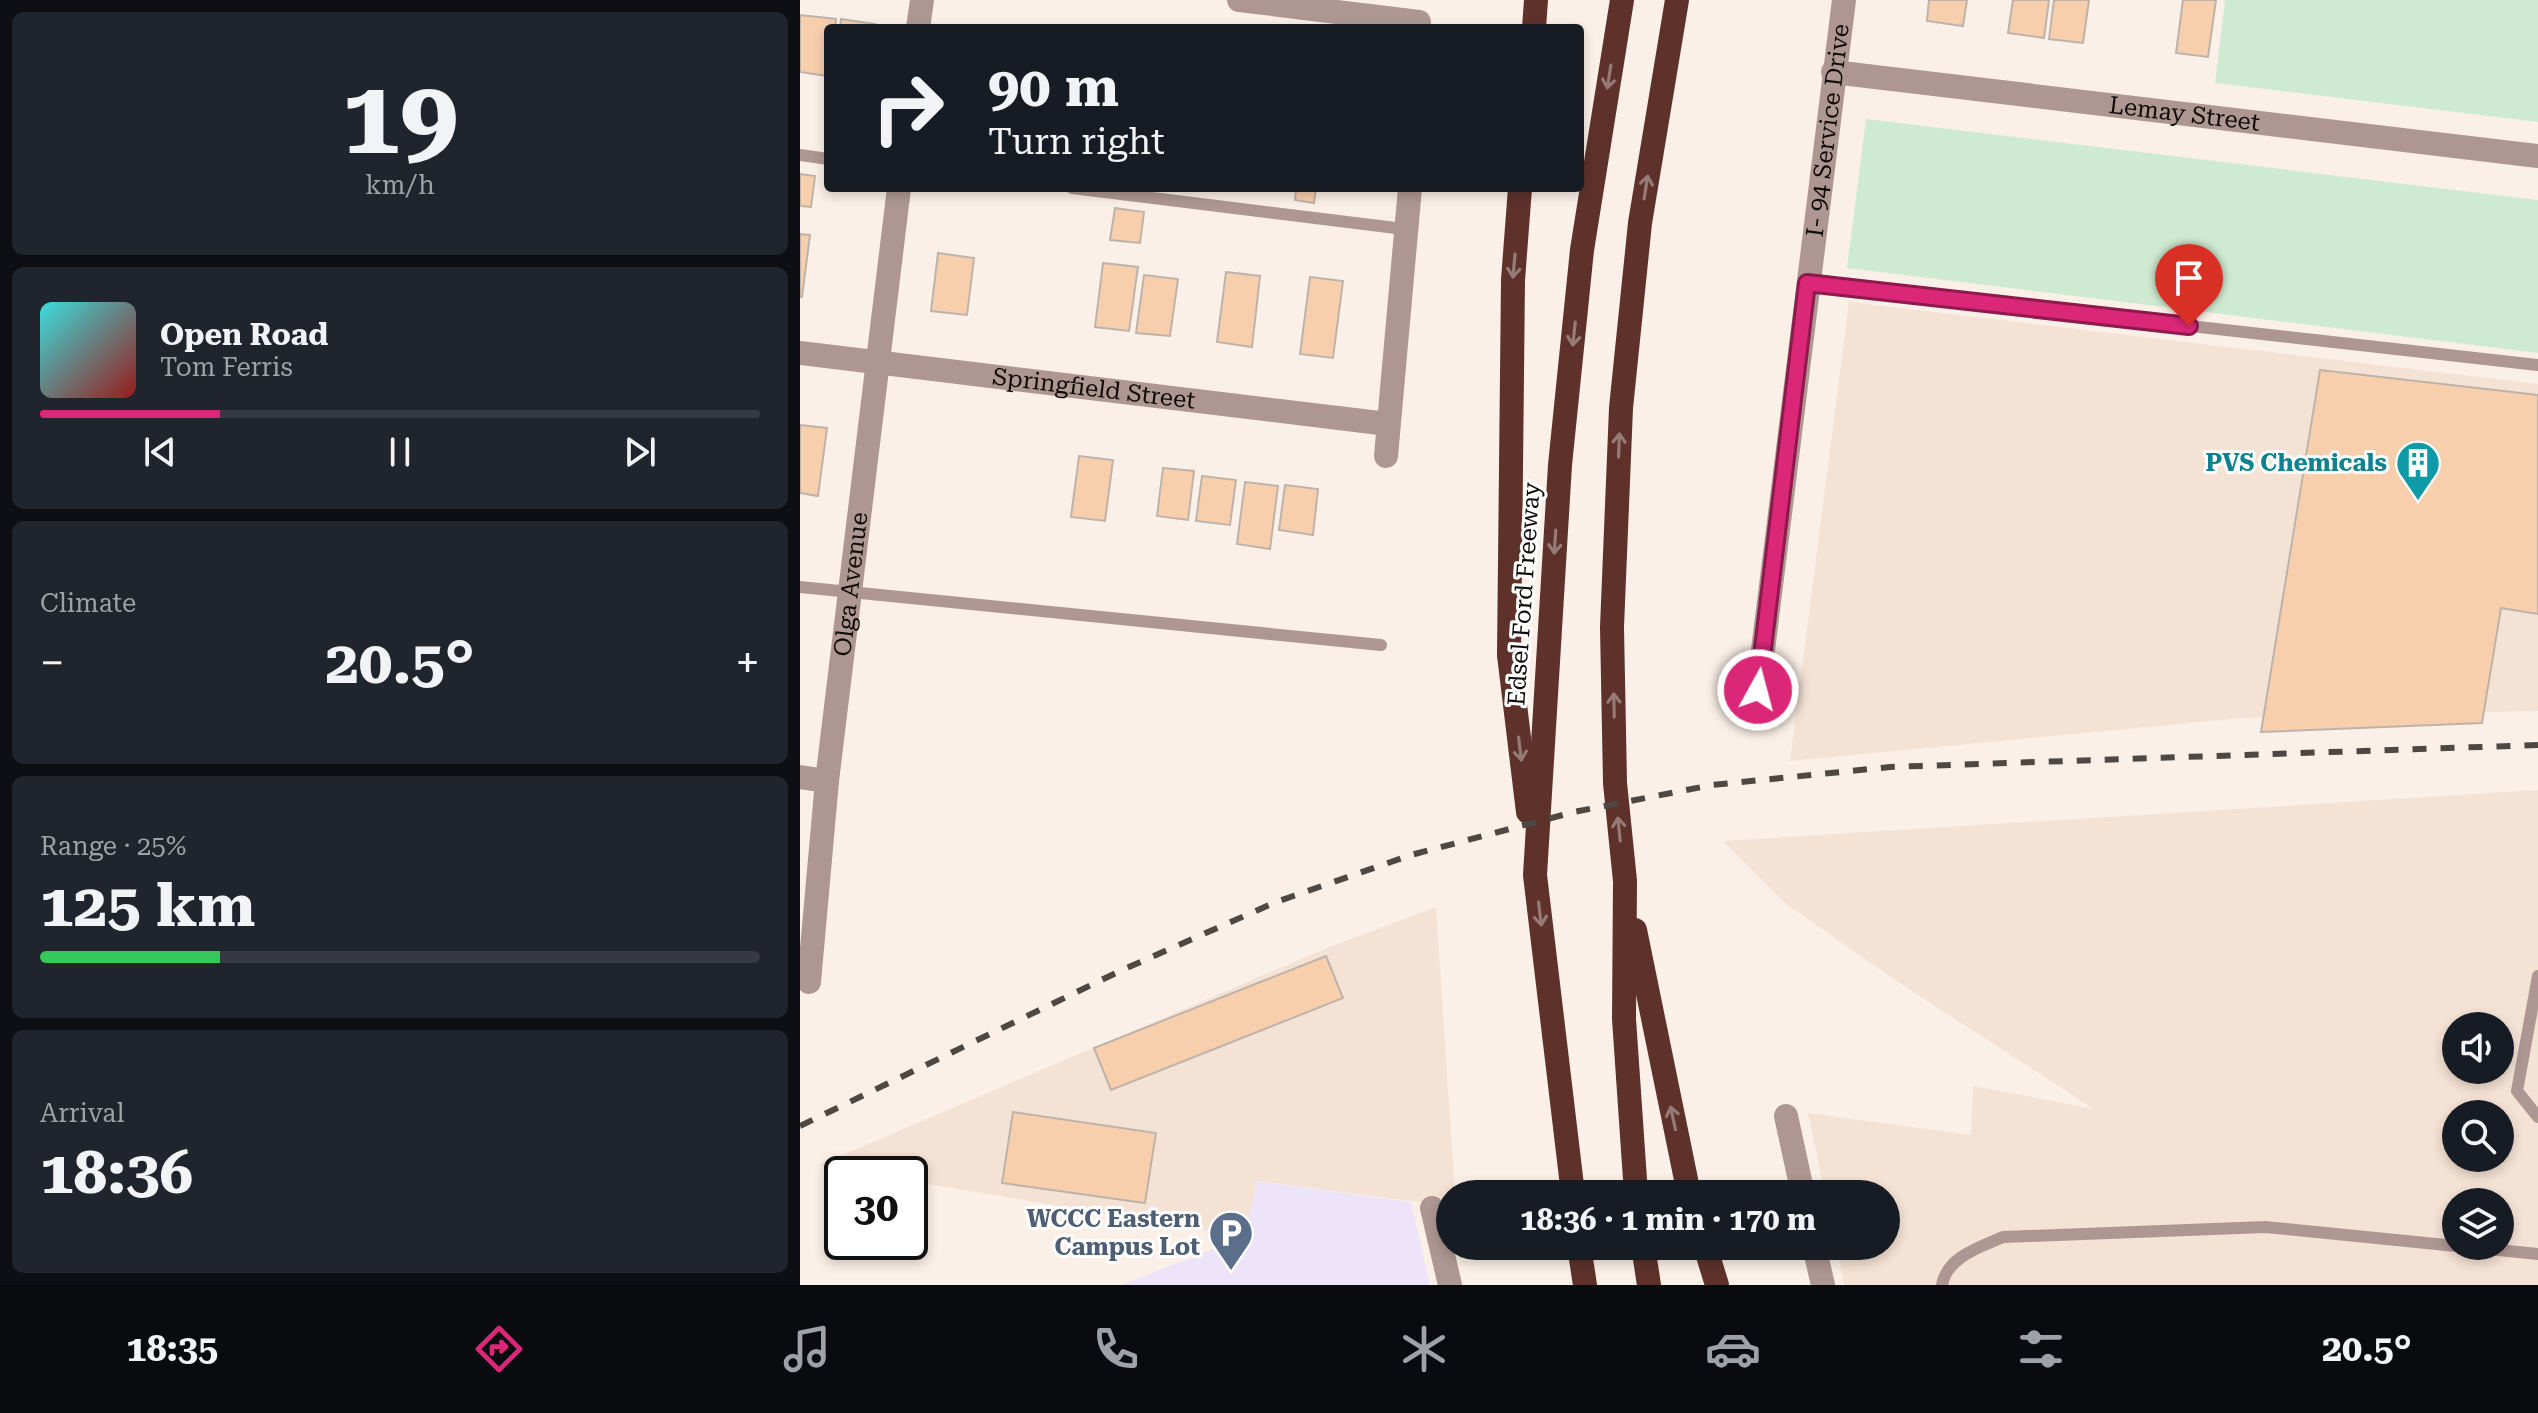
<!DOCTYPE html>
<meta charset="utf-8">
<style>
:root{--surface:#171b24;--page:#20242c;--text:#f1f3f6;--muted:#9ea1a6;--line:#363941;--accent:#db2777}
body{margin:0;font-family:"Roboto Serif",serif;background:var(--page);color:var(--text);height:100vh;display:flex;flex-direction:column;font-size:30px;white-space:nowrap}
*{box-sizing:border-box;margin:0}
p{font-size:26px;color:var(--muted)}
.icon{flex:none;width:44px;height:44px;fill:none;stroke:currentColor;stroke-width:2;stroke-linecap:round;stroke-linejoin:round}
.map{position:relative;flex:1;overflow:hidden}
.sheet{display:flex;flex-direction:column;gap:12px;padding:12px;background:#0d0f14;width:800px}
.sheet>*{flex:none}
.hud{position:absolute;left:24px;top:24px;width:760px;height:168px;border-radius:8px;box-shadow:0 4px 12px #0003;background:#171b24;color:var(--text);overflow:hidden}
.fabs{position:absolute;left:1642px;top:1012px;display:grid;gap:16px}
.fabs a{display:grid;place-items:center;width:72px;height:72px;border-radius:50%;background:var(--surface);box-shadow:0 4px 12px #0003;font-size:40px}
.speed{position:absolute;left:24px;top:1156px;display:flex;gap:16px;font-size:40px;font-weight:700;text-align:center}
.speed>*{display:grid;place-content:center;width:104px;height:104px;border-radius:50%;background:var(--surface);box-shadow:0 4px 12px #0003;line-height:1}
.speed .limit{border:4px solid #111;border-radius:12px;background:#fff;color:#111}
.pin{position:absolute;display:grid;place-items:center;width:68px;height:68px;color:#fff;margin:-82px -34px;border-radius:50% 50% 50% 0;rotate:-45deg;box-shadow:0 0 8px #0007}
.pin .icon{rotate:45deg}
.me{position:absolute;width:88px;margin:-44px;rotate:7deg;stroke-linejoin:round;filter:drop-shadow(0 0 6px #0008)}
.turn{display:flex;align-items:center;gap:28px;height:168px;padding:0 32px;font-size:36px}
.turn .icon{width:104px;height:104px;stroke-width:2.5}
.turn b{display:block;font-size:56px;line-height:68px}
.big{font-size:60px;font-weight:700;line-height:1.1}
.sheet .tile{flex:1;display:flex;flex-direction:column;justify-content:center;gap:12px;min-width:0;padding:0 28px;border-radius:12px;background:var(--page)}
.sheet .dial{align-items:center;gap:0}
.dial b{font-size:104px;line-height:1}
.song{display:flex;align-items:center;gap:24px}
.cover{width:96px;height:96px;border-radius:12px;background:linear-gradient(135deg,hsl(180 70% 55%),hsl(0 70% 35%))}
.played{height:8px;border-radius:4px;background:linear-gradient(90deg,var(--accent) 25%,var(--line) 25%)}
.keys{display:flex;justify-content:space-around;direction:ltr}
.heat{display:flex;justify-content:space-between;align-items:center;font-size:44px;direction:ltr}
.charge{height:12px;border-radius:6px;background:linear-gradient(90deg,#34c759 25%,var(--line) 0)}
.trip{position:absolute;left:636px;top:1180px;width:464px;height:80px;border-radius:40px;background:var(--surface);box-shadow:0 4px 12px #0003;font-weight:700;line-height:80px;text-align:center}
.tab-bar{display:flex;height:128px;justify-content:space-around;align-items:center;background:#090b0e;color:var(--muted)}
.tab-bar .icon{width:56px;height:56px}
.tab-bar .selected{color:var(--accent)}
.tab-bar b{font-size:36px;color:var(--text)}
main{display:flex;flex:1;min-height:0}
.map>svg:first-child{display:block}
</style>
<main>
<section class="sheet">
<div class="tile dial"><b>19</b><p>km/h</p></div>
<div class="tile">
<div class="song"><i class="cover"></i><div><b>Open Road</b><p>Tom Ferris</p></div></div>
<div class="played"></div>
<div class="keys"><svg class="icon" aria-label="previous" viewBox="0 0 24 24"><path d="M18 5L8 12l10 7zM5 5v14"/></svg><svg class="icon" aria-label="pause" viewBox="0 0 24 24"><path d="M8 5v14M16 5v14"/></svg><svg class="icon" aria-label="next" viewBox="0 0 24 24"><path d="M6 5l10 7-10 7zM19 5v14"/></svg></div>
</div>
<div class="tile"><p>Climate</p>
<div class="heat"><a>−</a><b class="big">20.5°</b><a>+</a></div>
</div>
<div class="tile"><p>Range · 25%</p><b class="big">125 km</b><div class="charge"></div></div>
<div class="tile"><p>Arrival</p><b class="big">18:36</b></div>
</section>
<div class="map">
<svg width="1738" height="1285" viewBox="0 0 1738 1285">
<rect width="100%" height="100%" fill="#fbf0e7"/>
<!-- built -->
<g fill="#f4e2d4" fill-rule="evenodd">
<path d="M1049 302 1738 384V711L1443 718 990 761Z"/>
<path d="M1738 790V1285H1044L1036 1246H1086V1194H1025L1008 1113 1171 1135 1173 1086 1294 1109 1098 982 985 903 923 841ZM1656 1026H1700V1070H1656ZM1656 1114H1700V1158H1656ZM1656 1202H1700V1246H1656Z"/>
<path d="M636 907 655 1194H650V1206L458 1181 444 1237 110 1181V1174H71L19 1165 527 948Z"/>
</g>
<!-- education -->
<path fill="#ede4f9" d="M457 1181 611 1202 630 1285H321L444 1237Z"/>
<!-- green -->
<g fill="#ceebd1">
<path d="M1425 0H1738V122L1415 83Z"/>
<path d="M1066 119 1738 200V353L1047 268Z"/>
</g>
<!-- building -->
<g fill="#f8cfad" stroke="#beb3aa" stroke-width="2">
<path d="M1129 0H1167L1163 26 1127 21Z"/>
<path d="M1213 0H1249L1244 38 1208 33Z"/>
<path d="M1254 0H1289L1283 43 1249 39Z"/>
<path d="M1383 0H1416L1408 57 1376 53Z"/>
<path d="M0 15 36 19 35 28H28V76L0 72Z"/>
<path d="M41 19 75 24V28H40Z"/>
<path d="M0 174 15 176 11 207 0 206Z"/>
<path d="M496 188H516L514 203 495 200Z"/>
<path d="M315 208 344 212 340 243 310 240Z"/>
<path d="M0 234 10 235 2 297H0Z"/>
<path d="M138 253 174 258 167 315 131 311Z"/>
<path d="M303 263 338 267 329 331 295 327Z"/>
<path d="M426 272 460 276 452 347 417 342Z"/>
<path d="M344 275 378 279 370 336 336 333Z"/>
<path d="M510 277 543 281 533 358 500 354Z"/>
<path d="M1520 370 1738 395V614L1701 608 1682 723 1461 732Z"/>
<path d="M0 425 27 428 18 496 0 493Z"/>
<path d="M279 456 313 460 305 521 271 517Z"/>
<path d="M363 468 394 471 388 520 357 516Z"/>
<path d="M402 476 436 480 430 525 396 521Z"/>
<path d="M445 482 478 486 470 549 437 544Z"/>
<path d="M485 485 518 489 513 535 479 530Z"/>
<path d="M526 956 543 998 311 1090 294 1048Z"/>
<path d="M213 1112 356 1133 345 1203 202 1183Z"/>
</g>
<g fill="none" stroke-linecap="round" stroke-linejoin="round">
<!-- lane -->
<g stroke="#ae9792" stroke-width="12">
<path d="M0 155 28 159"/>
<path d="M272 188 604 229"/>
<path d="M1007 283 1738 365"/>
<path d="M0 587 581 645"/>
<path d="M1738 976 1717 1091 1738 1117"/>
<path d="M1659 1246 1738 1254"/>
<path d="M1142 1285C1147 1257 1180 1247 1203 1237L1465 1227 1656 1246"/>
</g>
<!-- street -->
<g stroke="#ae9792" stroke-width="24">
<path d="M439 0 619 22"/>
<path d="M118 28 122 0"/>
<path id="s1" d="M1033 72 1738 156"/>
<path id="s2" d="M0 353 588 424"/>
<path d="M586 456 610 188"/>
<path id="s3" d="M958 690 1044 0"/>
<path d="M0 777 27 781"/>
<path id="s4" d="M9 982 27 781 99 188"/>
<path d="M986 1116 1003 1194"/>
<path d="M632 1208 650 1285"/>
<path d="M1014 1246 1023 1285"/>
</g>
<!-- highway -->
<g stroke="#5e322b" stroke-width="24">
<path d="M734 28 736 0"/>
<path d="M720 188 713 280 709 655 728 812"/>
<path d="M835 930 889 1194"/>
<path d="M773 1194 735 875 760 465 782 250 822 0"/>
<path d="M836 1194 824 1019 825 881 815 783 812 627 821 408 840 223 877 0"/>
<path d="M779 1246 785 1285"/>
<path d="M843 1246 849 1285"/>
<path d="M905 1246 917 1285"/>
</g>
<!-- rail -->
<path stroke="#4e4844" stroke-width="6" stroke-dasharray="14 14" stroke-linecap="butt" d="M0 1126 320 971 476 902 611 855 774 812 912 785 1090 767 1738 745"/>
</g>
<!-- one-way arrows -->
<defs><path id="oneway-shaft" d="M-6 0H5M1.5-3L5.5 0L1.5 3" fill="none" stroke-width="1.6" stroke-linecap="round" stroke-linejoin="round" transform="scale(2)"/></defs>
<g stroke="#967a75">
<use href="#oneway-shaft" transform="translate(809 77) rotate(99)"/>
<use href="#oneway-shaft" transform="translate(846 187) rotate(-81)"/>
<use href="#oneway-shaft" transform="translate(714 266) rotate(95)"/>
<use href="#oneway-shaft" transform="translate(774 334) rotate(96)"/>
<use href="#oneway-shaft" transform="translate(819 445) rotate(-88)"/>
<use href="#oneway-shaft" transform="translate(755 542) rotate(94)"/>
<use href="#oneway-shaft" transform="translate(814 705) rotate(-91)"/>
<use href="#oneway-shaft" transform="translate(720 749) rotate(83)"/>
<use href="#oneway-shaft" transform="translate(819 829) rotate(-96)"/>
<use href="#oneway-shaft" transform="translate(740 914) rotate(83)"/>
<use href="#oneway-shaft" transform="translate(873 1118) rotate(-102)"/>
</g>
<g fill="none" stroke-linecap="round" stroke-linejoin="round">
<!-- route casing -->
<g stroke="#8e194d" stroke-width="20">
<path id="route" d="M958 690 1007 283 1389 326"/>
</g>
<!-- route -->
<use href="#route" stroke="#db2777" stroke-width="14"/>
</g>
<!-- icons -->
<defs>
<g id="building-pin" transform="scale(2.3)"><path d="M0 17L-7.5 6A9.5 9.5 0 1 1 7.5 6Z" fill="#0f9aa8" stroke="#fff"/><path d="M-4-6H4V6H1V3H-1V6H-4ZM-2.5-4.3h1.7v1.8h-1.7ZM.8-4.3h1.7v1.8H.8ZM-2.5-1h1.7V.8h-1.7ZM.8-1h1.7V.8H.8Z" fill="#fff"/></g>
<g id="parking-pin" transform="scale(2.3)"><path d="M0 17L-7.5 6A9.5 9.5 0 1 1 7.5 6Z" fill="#5c6f8a" stroke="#fff"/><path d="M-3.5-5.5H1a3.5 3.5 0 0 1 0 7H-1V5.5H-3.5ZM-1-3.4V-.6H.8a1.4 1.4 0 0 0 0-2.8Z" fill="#fff"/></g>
</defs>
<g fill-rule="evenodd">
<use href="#building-pin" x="1618" y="463"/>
<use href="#parking-pin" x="431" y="1233"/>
</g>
<g text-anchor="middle" stroke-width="6" stroke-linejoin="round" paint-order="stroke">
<!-- street labels -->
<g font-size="24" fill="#0f0b09" stroke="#fff">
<text dy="8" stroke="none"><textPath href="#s1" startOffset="354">Lemay Street</textPath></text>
<text dy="8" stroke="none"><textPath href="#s3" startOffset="564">I- 94 Service Drive</textPath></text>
<text dy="8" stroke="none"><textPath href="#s2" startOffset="296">Springfield Street</textPath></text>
<text dy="8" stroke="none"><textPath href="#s4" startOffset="400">Olga Avenue</textPath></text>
<text transform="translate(724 594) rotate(-86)" y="8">Edsel Ford Freeway</text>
</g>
<!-- culture labels -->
<g font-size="24" font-weight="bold" fill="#0d838f" stroke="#fff" text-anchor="end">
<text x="1587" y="471">PVS Chemicals</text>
</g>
<!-- service labels -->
<g font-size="24" font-weight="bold" fill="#4e5e75" stroke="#fff" text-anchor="end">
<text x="400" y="1227">WCCC Eastern<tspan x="400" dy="28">Campus Lot</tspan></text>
</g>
</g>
</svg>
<div class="fabs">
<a><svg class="icon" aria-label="sound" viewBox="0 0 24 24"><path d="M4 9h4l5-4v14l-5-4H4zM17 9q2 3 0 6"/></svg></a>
<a><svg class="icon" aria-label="search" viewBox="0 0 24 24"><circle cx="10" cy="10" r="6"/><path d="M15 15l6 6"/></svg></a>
<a><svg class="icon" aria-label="layers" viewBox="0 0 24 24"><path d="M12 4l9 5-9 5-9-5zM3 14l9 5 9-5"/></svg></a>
</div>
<div class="speed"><div class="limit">30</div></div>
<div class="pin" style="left:1389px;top:326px;background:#d93025"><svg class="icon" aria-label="arrive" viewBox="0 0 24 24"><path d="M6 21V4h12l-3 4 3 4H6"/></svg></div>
<svg class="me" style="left:958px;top:690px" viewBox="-20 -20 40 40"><circle r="17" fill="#db2777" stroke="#fff" stroke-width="3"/><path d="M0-11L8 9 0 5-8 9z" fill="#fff"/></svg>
<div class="trip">18:36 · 1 min · 170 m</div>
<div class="hud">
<div class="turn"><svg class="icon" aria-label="right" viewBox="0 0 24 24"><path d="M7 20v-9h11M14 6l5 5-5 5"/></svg><div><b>90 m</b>Turn right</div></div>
</div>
</div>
</main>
<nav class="tab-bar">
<b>18:35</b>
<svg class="icon selected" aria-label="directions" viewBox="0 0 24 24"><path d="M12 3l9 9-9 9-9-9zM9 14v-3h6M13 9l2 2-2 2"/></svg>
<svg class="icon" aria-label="music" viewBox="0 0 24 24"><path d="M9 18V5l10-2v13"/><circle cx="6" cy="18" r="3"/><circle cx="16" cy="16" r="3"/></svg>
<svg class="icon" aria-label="phone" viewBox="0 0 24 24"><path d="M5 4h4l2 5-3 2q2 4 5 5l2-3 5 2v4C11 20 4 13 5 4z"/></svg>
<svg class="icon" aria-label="climate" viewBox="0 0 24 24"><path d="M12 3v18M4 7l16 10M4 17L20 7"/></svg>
<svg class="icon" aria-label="car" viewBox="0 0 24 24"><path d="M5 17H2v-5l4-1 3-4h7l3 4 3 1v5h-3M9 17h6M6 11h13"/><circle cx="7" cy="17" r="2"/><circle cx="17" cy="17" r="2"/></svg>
<svg class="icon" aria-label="filters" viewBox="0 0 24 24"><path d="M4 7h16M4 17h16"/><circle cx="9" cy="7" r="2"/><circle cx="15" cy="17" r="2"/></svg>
<b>20.5°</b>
</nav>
